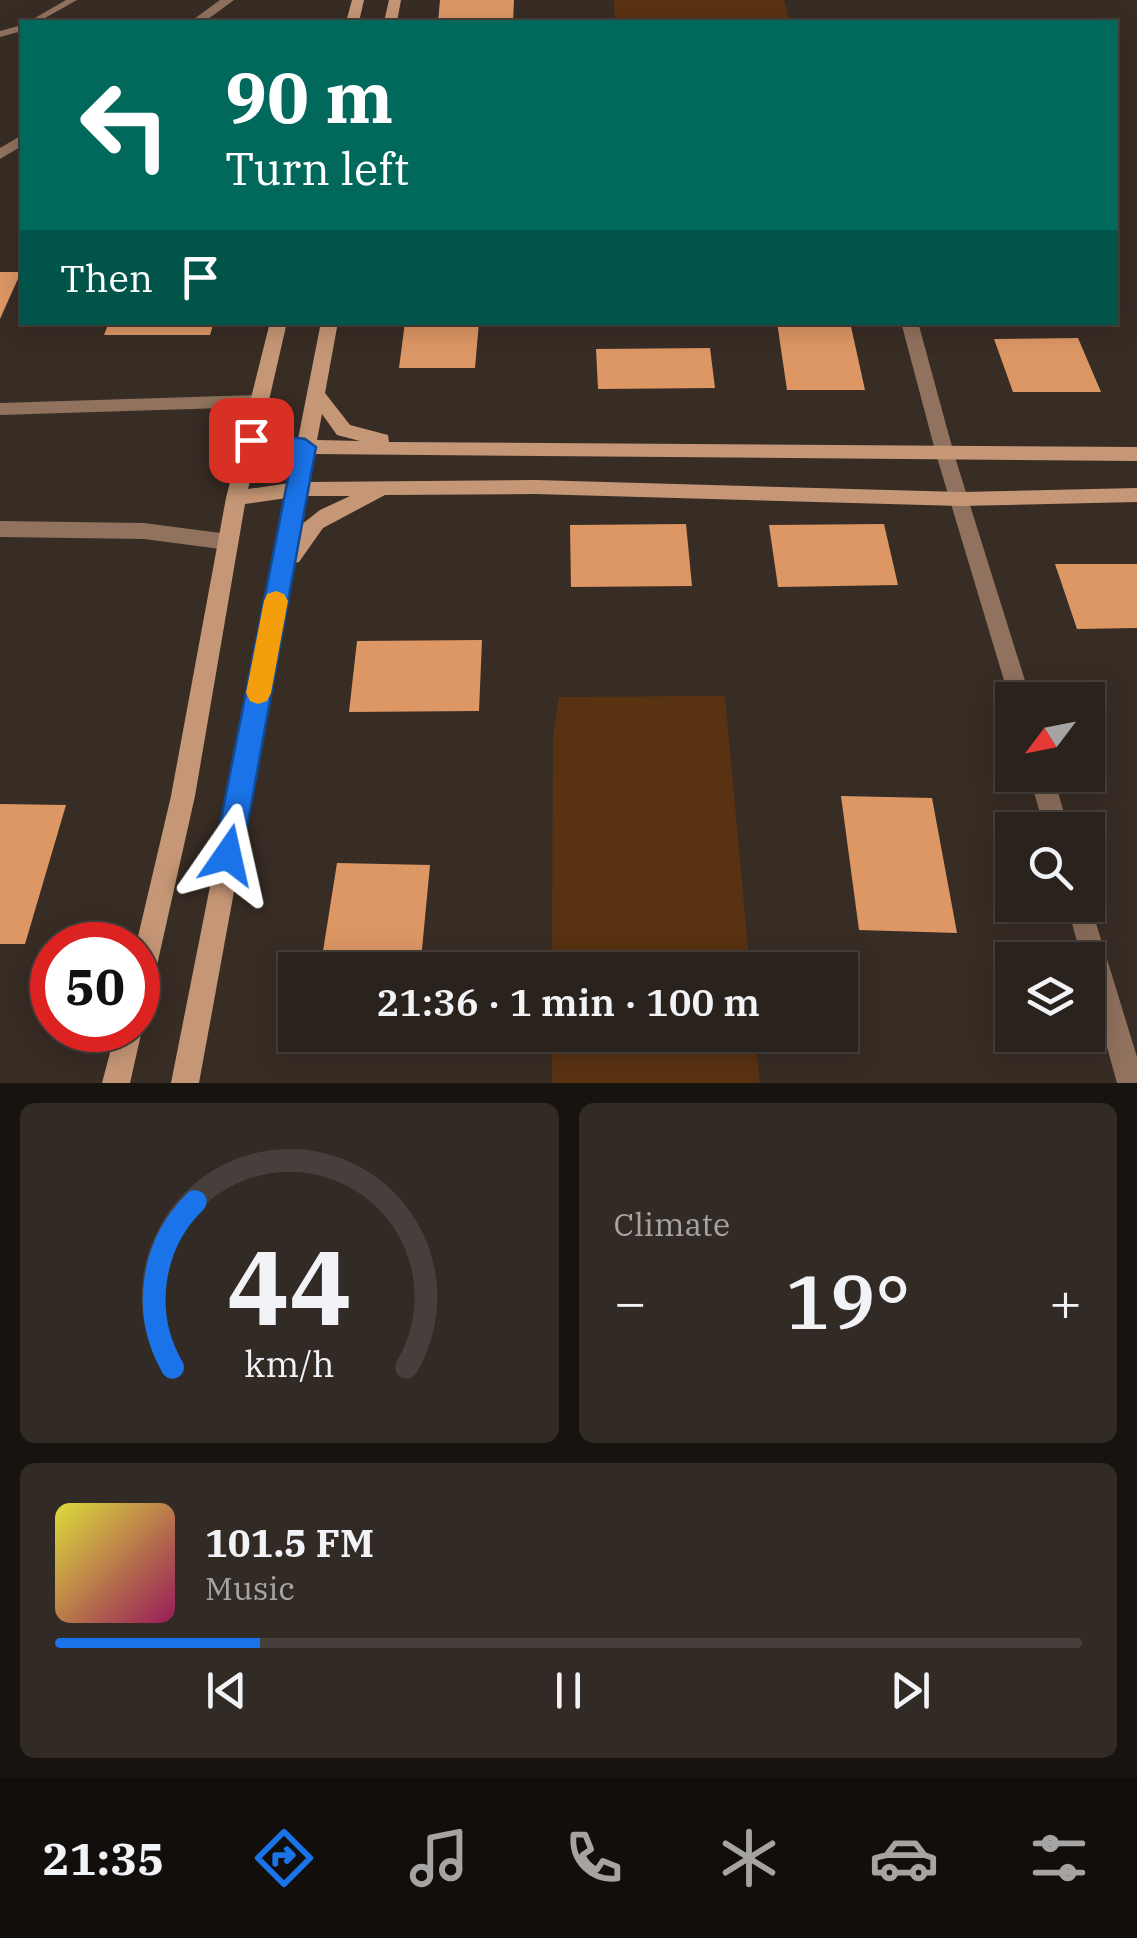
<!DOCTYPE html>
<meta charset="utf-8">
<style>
:root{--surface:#2a221c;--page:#322a25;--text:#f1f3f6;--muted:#a5a4a3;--line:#463f3b;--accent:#1a73e8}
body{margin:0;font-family:"IBM Plex Serif",serif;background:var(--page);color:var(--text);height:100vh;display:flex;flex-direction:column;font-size:38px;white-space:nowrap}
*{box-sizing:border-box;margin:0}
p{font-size:32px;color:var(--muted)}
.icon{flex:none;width:55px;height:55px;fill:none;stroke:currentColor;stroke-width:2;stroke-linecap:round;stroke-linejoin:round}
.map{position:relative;height:1083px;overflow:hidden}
.drawer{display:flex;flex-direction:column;gap:20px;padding:20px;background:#17130f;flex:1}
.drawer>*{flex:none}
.banner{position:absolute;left:20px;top:20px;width:1098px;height:305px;border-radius:0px;box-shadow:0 5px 25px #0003,0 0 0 2px var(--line);background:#00695c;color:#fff;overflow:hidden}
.needle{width:65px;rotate:238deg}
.fabs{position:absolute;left:995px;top:682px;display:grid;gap:20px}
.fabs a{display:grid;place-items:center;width:110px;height:110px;border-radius:0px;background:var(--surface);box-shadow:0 5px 25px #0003,0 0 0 2px var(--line);font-size:50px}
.speed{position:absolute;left:30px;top:922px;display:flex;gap:20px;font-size:50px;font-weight:700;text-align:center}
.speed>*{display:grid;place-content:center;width:130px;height:130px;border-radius:50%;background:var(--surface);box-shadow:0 5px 25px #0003,0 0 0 2px var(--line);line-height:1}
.speed .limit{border:15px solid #d22;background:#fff;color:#111}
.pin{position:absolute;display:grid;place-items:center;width:85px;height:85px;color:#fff;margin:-42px;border-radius:20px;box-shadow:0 5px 15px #0006}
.me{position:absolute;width:110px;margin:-55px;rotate:11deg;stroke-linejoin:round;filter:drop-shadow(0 0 8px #0008)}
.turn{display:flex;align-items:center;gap:35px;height:210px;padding:0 40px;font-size:45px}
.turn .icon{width:130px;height:130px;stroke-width:2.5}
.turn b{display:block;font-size:70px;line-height:85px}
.then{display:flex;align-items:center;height:95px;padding:0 40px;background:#0003;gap:20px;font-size:38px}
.big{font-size:75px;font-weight:600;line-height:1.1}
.drawer .card{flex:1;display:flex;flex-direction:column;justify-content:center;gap:15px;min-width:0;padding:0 35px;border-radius:15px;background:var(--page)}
.drawer .dial{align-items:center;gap:0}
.dial svg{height:260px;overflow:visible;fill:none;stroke:var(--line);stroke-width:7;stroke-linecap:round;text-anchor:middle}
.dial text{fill:var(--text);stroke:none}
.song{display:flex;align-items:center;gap:30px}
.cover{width:120px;height:120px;border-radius:15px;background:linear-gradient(135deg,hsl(60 70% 55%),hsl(330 70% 35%))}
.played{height:10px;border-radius:5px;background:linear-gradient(90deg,var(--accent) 20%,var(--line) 20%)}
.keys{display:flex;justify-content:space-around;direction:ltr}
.heat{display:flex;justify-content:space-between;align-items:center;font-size:55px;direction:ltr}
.drawer .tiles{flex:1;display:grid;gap:20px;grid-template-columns:1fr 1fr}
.card:last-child{grid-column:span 2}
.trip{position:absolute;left:278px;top:952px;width:580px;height:100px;border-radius:0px;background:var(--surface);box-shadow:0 5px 25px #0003,0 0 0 2px var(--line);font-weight:600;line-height:100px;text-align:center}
.tabs{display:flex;height:160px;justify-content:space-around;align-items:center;background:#110e0b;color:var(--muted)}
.tabs .icon{width:70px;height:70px}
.tabs .selected{color:var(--accent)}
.tabs b{font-size:45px;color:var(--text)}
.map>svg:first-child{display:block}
</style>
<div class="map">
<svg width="1137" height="1083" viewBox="0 0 1137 1083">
<rect width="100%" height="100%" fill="#382d25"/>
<!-- green -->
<g fill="#593212">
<path d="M614 0H784L790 22H615Z"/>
<path d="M725 696 750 970H552L553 738 559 697Z"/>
<path d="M552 1035H755L760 1083H552Z"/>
</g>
<!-- building -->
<g fill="#dd9765">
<path d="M440 0H514L513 22H438Z"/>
<path d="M0 272H21L0 319Z"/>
<path d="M109 322H214L210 335H104Z"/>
<path d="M405 322H479L475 368H399Z"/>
<path d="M777 322H850L865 390H787Z"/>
<path d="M1078 338 1101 392H1013L994 339Z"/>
<path d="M710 348 715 388 598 389 596 349Z"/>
<path d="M686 524 692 586 571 587 570 525Z"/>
<path d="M884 524 898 585 778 587 769 525Z"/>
<path d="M1055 564H1137V628L1077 629Z"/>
<path d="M482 640 479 711 349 712 357 641Z"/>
<path d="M841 796 932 798 957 933 859 930Z"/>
<path d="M0 804 66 805 25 944H0Z"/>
<path d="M337 863 430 865 420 970H320Z"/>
</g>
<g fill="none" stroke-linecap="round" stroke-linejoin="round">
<!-- service -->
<g fill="#90725e" fill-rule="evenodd">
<path d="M66 0H77L38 22H28Z"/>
<path d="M22 25V31L0 37V31Z"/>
</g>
<!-- minor -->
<g fill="#90725e" fill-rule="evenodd">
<path d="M220 0H234L204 22H190Z"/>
<path d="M22 135V146L0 159V148Z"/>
<path d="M901 322H918L954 454 1031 700H1012V707L936 454Z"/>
<path d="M259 395 268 401 259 407 0 415V403Z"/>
<path d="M0 521 144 523 228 534 235 537 238 542 235 547 228 550 144 539 0 537Z"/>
<path d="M1029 775H1053L1069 830H1045Z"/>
<path d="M1088 897 1137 1057V1083H1117L1088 978V960H1082L1067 905H1088Z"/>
</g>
<!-- secondary -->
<g fill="#c69776" fill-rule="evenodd">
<path d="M352 0H364L359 22H346Z"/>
<path d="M389 0H401L397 22H384Z"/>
<path d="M270 322H287L261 435 298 439 321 322H338L325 393 350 425 388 435 389 442 1137 447V461L314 454 309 482 535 480 961 492 1137 488V502L961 506 535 494 385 495 323 528 299 562 294 563 199 1083H171L287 498 245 504 195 796 151 992 147 1001 138 1005 136 945 171 796 226 498ZM322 414 337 435 360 441 317 440ZM258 448 296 453 290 483 248 489ZM307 496H350L320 510 301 525Z"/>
<path d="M138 1020 142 1030 130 1083H102L116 1030H138Z"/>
</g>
</g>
<!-- route -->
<path fill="#1a73e8" stroke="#114b97" stroke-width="2.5" d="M251 432 305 439 316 447 242 855 238 864 228 868 218 864 214 855 293 453 243 445 240 440 243 435Z"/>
<!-- slow -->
<path fill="#f59e0b" d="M276 591 284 594 288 601 271 693 267 701 258 704 250 701 246 693 264 601 267 594Z"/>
</svg>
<div class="fabs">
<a><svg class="needle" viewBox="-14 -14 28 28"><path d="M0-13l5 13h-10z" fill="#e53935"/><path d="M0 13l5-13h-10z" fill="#a5a4a3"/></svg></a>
<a><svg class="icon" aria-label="search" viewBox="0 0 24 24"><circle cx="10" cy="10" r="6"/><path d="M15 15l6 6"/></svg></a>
<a><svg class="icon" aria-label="layers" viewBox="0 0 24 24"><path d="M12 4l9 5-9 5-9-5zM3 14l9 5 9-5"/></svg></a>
</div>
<div class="speed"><div class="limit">50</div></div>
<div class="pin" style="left:251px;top:440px;background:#d93025"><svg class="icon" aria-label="arrive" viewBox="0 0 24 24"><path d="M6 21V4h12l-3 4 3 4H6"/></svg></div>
<svg class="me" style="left:228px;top:855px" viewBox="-20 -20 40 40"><path d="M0-17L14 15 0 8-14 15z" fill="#1a73e8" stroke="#fff" stroke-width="4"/></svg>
<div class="trip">21:36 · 1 min · 100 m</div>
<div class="banner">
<div class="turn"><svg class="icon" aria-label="left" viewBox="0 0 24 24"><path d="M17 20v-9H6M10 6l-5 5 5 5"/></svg><div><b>90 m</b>Turn left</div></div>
<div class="then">Then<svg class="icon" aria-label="arrive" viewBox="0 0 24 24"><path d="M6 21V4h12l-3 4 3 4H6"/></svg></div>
</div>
</div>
<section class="drawer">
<div class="tiles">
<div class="card dial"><svg viewBox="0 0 100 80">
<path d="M14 69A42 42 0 1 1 86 69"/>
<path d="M14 69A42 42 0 0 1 21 18" stroke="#1a73e8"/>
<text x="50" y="56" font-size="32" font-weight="700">44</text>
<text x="50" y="72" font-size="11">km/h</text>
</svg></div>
<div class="card"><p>Climate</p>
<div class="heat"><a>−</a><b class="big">19°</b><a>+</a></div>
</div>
<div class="card">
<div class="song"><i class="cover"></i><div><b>101.5 FM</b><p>Music</p></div></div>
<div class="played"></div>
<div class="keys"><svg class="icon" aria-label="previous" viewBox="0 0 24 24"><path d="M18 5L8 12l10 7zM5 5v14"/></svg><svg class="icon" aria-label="pause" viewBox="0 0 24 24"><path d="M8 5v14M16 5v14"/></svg><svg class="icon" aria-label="next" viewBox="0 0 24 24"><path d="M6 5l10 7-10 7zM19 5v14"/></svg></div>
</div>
</div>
</section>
<nav class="tabs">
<b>21:35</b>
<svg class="icon selected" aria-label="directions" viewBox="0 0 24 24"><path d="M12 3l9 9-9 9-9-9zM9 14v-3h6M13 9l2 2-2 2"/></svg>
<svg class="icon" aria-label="music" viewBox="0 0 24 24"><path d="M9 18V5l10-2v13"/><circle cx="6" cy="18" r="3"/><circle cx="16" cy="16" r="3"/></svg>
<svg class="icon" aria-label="phone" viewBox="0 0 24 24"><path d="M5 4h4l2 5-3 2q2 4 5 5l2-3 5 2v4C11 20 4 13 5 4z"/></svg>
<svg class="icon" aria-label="climate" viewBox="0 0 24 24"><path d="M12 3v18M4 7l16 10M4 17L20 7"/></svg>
<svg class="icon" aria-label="car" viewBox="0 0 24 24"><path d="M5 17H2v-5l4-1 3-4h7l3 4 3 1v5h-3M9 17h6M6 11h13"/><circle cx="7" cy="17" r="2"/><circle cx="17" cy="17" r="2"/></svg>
<svg class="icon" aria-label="filters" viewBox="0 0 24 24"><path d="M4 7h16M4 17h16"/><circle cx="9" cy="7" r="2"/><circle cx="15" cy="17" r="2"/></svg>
</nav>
